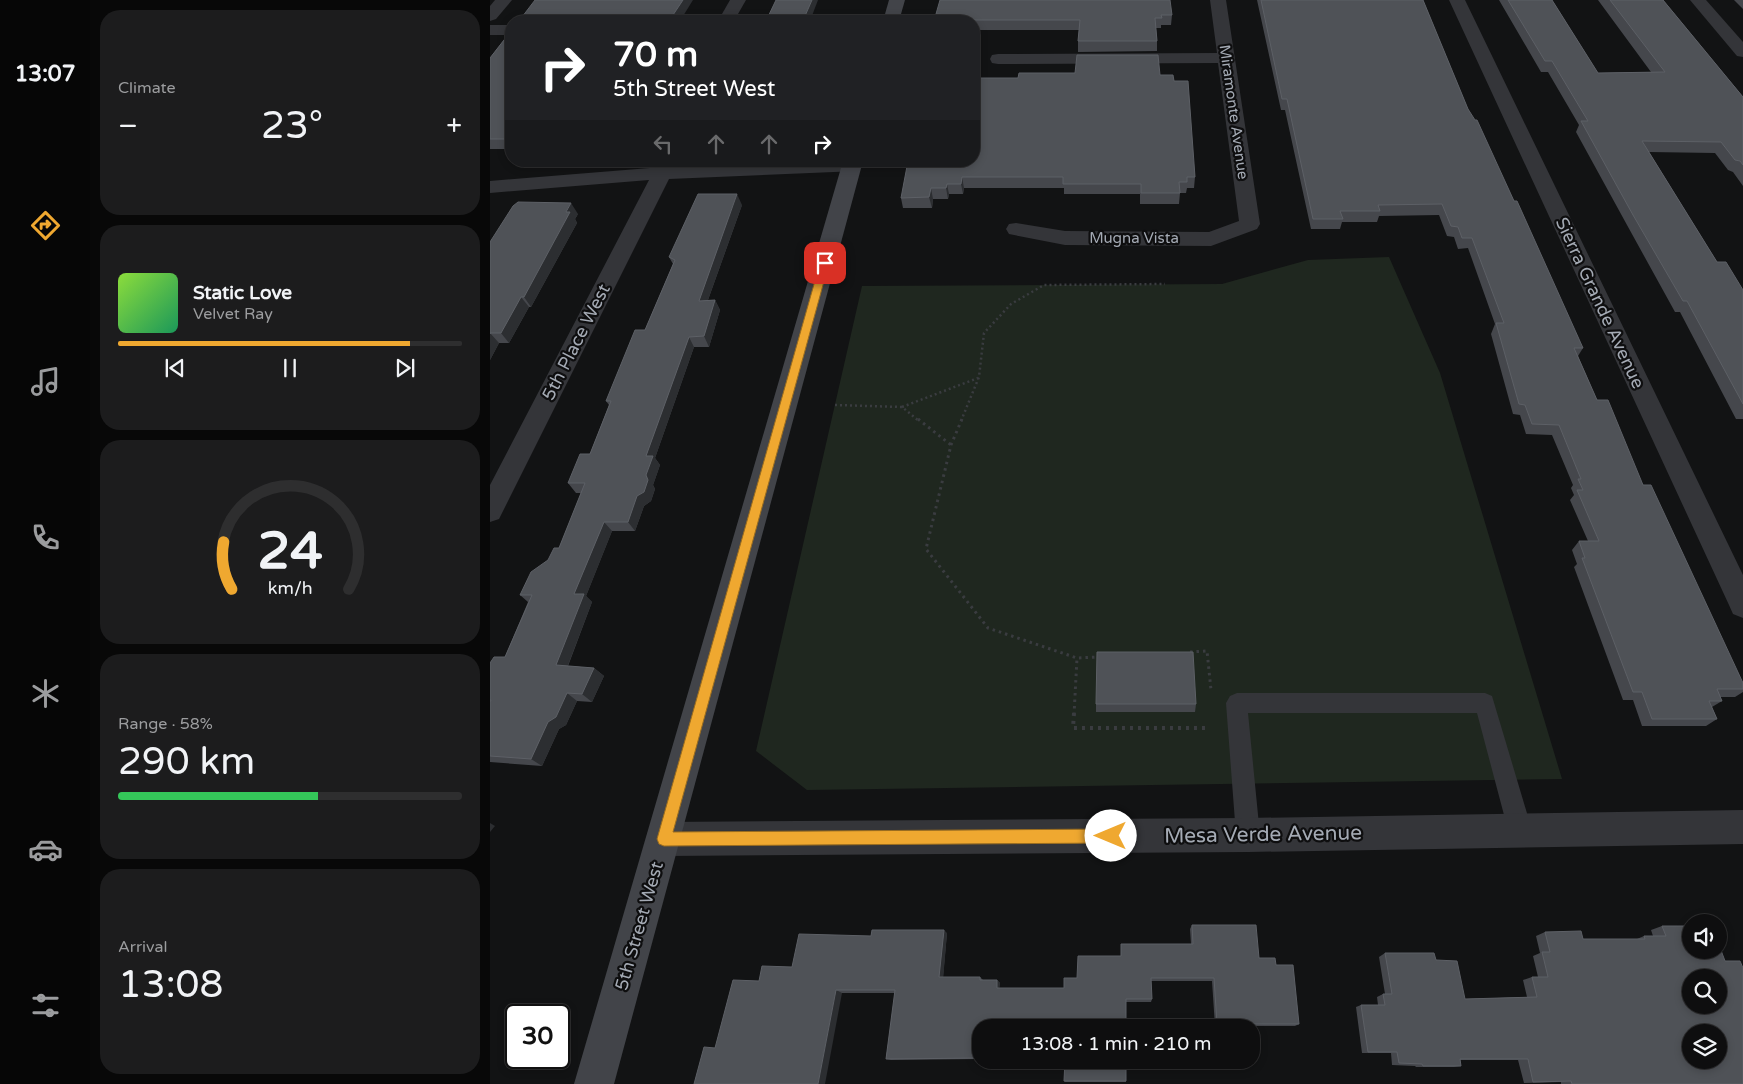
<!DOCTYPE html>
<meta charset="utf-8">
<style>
:root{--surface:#0e0e0f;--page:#1c1c1d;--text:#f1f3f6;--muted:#9b9c9e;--line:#2e2e2f;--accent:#efa830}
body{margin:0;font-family:"Varela Round",sans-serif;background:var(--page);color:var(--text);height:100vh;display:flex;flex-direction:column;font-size:19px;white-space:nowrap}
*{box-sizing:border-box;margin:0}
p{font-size:16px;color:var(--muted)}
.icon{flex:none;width:28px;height:28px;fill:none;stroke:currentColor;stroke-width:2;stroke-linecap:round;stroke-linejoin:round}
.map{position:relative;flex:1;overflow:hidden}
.drawer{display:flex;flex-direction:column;gap:10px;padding:10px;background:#080808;width:400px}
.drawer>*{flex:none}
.top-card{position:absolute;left:15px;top:15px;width:475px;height:152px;border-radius:20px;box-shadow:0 2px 8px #0003,0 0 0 1px var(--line);background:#202124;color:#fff;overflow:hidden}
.fabs{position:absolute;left:1192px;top:914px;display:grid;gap:10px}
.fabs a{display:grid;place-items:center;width:45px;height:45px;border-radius:50%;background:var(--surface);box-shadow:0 2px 8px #0003,0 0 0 1px var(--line);font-size:25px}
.speed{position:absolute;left:15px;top:1004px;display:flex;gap:10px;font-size:25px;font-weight:700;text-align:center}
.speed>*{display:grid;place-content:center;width:65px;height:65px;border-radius:50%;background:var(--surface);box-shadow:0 2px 8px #0003,0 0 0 1px var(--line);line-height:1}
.speed .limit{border:2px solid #111;border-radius:8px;background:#fff;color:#111}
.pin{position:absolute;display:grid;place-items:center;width:42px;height:42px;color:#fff;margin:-21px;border-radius:10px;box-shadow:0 2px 8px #0006}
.me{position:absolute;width:55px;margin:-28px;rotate:270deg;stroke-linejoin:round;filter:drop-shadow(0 0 4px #0008)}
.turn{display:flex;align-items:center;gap:18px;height:105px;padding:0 25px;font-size:22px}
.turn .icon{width:65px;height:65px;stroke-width:2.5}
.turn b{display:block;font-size:35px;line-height:42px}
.lanes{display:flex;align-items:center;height:48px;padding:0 25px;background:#0003;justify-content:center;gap:25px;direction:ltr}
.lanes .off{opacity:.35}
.big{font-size:38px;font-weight:600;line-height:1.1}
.drawer .card{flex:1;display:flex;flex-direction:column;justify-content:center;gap:8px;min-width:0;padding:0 18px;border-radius:20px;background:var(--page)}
.drawer .dial{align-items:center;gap:0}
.dial svg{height:130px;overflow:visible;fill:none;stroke:var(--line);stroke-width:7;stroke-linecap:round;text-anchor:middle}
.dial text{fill:var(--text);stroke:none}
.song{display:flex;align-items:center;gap:15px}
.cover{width:60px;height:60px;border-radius:8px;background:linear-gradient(135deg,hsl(90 70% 55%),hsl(150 70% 35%))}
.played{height:5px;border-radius:2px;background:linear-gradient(90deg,var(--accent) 85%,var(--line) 85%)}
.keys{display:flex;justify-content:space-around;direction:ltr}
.heat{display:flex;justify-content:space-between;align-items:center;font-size:28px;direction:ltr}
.charge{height:8px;border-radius:4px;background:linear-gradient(90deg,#34c759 58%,var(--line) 0)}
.trip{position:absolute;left:482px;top:1019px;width:288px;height:50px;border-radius:20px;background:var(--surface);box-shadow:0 2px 8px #0003,0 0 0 1px var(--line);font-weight:600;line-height:50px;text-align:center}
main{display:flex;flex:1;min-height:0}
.menu{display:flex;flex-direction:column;width:90px;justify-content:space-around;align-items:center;background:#060606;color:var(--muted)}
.menu .icon{width:35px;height:35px}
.menu .selected{color:var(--accent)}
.menu b{font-size:22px;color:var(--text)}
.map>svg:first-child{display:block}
</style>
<main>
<nav class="menu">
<b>13:07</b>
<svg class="icon selected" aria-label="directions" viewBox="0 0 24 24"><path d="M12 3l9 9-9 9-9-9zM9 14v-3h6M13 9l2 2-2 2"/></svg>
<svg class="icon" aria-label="music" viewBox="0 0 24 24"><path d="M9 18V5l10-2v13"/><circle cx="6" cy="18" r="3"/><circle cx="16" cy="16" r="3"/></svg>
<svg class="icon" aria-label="phone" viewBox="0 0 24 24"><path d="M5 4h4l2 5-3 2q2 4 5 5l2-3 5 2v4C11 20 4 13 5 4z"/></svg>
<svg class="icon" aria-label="climate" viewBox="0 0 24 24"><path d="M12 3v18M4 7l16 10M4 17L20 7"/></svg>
<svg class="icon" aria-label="car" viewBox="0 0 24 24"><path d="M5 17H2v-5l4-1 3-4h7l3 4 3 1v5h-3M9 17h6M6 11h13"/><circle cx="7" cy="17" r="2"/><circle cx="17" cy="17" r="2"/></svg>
<svg class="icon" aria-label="filters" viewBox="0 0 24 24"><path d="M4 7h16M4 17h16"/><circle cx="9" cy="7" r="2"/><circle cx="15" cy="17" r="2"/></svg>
</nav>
<section class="drawer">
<div class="card"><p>Climate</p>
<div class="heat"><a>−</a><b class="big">23°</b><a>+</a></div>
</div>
<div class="card">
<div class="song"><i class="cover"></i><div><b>Static Love</b><p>Velvet Ray</p></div></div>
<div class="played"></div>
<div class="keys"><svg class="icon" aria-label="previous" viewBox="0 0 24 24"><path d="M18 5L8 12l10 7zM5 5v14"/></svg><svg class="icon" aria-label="pause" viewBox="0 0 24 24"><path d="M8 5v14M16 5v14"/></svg><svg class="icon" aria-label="next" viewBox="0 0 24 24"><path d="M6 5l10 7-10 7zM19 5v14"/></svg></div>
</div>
<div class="card dial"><svg viewBox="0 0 100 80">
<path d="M14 69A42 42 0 1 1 86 69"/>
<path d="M14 69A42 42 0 0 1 9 40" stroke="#efa830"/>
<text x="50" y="56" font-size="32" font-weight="700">24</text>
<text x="50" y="72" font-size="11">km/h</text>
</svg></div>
<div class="card"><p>Range · 58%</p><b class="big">290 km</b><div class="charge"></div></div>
<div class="card"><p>Arrival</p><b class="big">13:08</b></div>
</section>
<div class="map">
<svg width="1253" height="1084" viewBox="0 0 1253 1084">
<rect width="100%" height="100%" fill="#121314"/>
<!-- green -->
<path fill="#1f271f" d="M899 257 950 373 1072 779 317 790 266 751 372 286 732 284 818 260Z"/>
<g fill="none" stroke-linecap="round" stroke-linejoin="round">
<!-- path-far2 -->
<g stroke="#3a3c40" stroke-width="2.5" stroke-dasharray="2 3" stroke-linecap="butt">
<path d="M345 405 412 407 429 421"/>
<path d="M412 407 488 378"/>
<path d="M471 421 489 377 494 333 521 304 554 285 675 284"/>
</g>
<!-- path-far1 -->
<g stroke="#3a3c40" stroke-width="3" stroke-dasharray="2.5 4" stroke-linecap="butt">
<path d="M428 419 461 445"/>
<path d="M472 419 461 445 436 549 498 628 587 658 609 657"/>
<path d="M700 652 717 651 721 690"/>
<path d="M584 715 587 658"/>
</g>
<!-- path -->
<path stroke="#3a3c40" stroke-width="4" stroke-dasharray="3 5" stroke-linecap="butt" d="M584 713 583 728H720"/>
<!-- lane -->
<path fill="#343539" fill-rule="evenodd" d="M747 693H995L1002 696 1042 830 1038 838 1030 842 1022 838 1018 830 987 713H758L770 835 766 843 758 847 750 843 746 835 736 703 740 696Z"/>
<!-- street -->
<g fill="#343539" fill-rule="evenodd">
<path d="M5 0H22L6 19 0 21V6Z"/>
<path d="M240 0H256L244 21H228Z"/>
<path d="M720 0H736L770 224 767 229 721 246 575 245 519 234 516 229 519 224 526 223 575 231 719 232 749 221 728 63 508 64 502 63 500 59 502 55 508 54 727 53Z"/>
<path d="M959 0H975L1253 575V618L1243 614 1239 605Z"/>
<path d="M1200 0H1216L1253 42V57L1247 56Z"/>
<rect x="0" y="25" width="21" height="10"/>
<path d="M359 161 368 163 371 167 368 171 179 179 9 519 0 522V485L159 180 0 193V181L172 167Z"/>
<path d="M1253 810V844L758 852 174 856 162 851 157 839 162 827 174 822 758 818Z"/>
</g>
<!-- secondary -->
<g fill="#424449" fill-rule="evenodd">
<path d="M399 0H415L409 21H393Z"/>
<path d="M353 161H373L124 1084H84Z"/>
</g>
</g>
<!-- wall -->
<g fill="#45474c">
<path d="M767 0H933L978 109 1024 201 1093 348 1088 356 1107 400 1153 485 1253 683V692L1245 697H1230L1232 701 1222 707 1227 719 1216 726H1152L1143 700H1133L1084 567 1087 564 1082 550 1089 541H1098L1080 500 1084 495 1081 488 1083 485 1062 435 1036 434 1030 415 1023 414 1001 334 1005 324 978 248 968 249 964 237 957 236 949 215 889 216 887 222H852L850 229H821L795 110H791Z"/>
<path d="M1009 0H1062L1108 73 1161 72 1108 0H1173L1253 97V186L1243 172 1238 170 1225 153 1159 152 1227 262 1253 290V419H1246L1190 312H1185L1137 225 1086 132 1089 125 1058 72H1051Z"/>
<path d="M1244 0H1253V9Z"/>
<path d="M446 14 682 15 681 25H671V28H666L667 41V51L588 52V41L589 30H484V21H448Z"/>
<path d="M21 31V149H0V58Z"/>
<path d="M670 75 684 81 705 177 704 188H697L696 193H690L689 204H650V194H574V188H474L473 194H459L458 199H443L442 208H413L411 198 528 78Z"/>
<path d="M252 205 218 300H225L230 310 219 347H204L165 458 170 465 163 485 165 489 161 501 154 506 145 531H122L96 596 102 602 78 666 104 668 114 676 102 702 87 701 76 725 69 729 52 766 0 762V663L15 657 38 602 30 595 69 548 91 493H86L78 483 100 454 119 405 116 401 155 330 183 264 179 257Z"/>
<path d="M88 214 85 219 87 223 41 307H39L19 343H9L0 360V242Z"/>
<path d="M606 704H706L705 712H606Z"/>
<path d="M702 925 769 958 786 965 809 1024 805 1026H725L722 981H661L662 999 661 1002H636L491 1028V1059L401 1060 396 1059 405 993H352L225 1048 269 981 302 967 381 936 457 933 453 977H490L493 980H507L510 983 509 988H574L587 978 631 956 701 944 700 929Z"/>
<path d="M1172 926 1253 1084H1071V1082L1034 1083 1028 1060H970L971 1066 964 1067H926L925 1066 902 1065 901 1053H872L866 1007 871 1005H888L887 997 893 994H895L889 957 895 953 946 960 975 999 1037 997 1033 980 1042 977H1048L1043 956 1050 953 1046 936 1055 932 1093 939H1147L1154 936H1163L1161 930Z"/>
<path d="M636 1060V1082H575L574 1081Z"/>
</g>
<!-- shaded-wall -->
<g fill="#2c2e31">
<path d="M193 0H203L190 21H179Z"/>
<path d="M322 0H328L320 21 315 16Z"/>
<path d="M472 177 474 188 473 194 471 184Z"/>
<path d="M457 184 459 194 458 199 456 188Z"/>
<path d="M441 188 443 199 442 208 439 197Z"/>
<path d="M247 194 252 205 214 311 209 301Z"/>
<path d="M81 203 88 214 85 219 87 223 41 307 34 297Z"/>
<path d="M31 297 39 307 19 343 11 333Z"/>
<path d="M225 300 230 310 219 347 214 336Z"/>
<path d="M0 333 9 343 0 360Z"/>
<path d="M199 337 204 347 165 458 170 465 163 485 165 489 161 501 154 506 145 531 138 522 147 496 156 475V456Z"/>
<path d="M114 522 122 531 96 596 102 602 75 673 66 665 84 594Z"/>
<path d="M104 668 114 676 102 702 92 694Z"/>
<path d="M77 693 87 701 76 725 69 729 52 766 41 759 58 722Z"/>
<path d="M0 823 5 826 0 832Z"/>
<path d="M454 930 457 933 453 980 449 977Z"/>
<path d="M507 980 510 983 509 990 507 988Z"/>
<path d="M346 990 352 993 335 1084H328Z"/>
</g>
<!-- building -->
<g fill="#4f5257" stroke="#5d6066" fill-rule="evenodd">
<path d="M45 0H193L179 21H29Z"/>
<path d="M286 0H322L315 16 327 21H276Z"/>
<path d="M450 0H680L682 15H671L672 18H665L667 41H588L590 20H470L471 16 446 14Z"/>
<path d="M771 0H933L978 109 985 120H987L1024 201H1027L1093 348H1084L1107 400H1118L1153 485H1161L1253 683V689H1227L1232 701H1219L1227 719H1162L1152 692H1143L1092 558H1095L1089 541H1109L1087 490H1093L1088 479H1091L1069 425 1042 424 1035 405 1029 404 1006 323H1014L982 238H972L968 227 961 226 952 204 888 205 890 211H850L853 219H823L797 99H792Z"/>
<path d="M1018 0H1062L1108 73 1175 72 1120 0H1173L1253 97V165L1250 161 1245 160 1231 142 1152 141 1227 262H1236L1253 290V404L1197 301H1193L1143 215 1091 121H1098L1062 61H1055Z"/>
<path d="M21 31V139H0V58Z"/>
<path d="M587 55H668L670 75H683L684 81H698L705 177H697V182H689L690 193H651V184H573V177H472L471 184H457L456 188H441L439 197 411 198 418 161H484V78H528L529 73H585Z"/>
<path d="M208 194H247L209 301 225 300 214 336 199 337 156 456H163L156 475 158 480 154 492 147 496 138 522H114L84 594H94L66 665 104 668 92 694 77 693 66 717 58 722 41 759 0 756V702L1 700H0V663L4 657H15L42 595H30L41 572 58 560 64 548H69L95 483H78L90 454H100L121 401H116L145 330H155L185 260 179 257Z"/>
<path d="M28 202 81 203 76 212H80L34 297H31L11 333H0V334V242L23 206Z"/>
<path d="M607 652H703L706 704H606Z"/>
<path d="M702 925H766L769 958H785L786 965H803L809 1024H727L724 978H661L662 999H636V1028H491V1058L396 1059 405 990H346L328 1084H204L214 1047 225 1048 243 980 269 981 272 966 302 967 309 934 381 936 382 930H454L449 977H490V980H507V988H574V978H587L588 956H631V944H703Z"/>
<path d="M1172 926H1201V950H1229V945L1235 961H1250L1253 968V1084H1082L1081 1081 1043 1082 1038 1059H970L971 1066H933L932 1064 909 1063 907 1052H878L871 1005H895L893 994H902L895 953H944L946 960 967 961 975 999 1047 997 1042 977H1058L1052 952H1060L1055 932 1091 931 1093 939H1155L1154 936H1176ZM1201 978H1229V1005H1201ZM1201 1032H1229V1060H1201Z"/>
<path d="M575 1060H636V1081H574Z"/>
</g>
<!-- route -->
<path fill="#efa830" stroke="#9b6d1f" d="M335 260 339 263 183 832 621 829 626 831 628 836 626 841 621 843 174 846 169 844 167 839 330 263Z"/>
<g text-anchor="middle" stroke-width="4.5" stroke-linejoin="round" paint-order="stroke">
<!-- far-street labels -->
<g font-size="15" fill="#a4aab4" stroke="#0e0e0f">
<text transform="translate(744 112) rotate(82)" y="5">Miramonte Avenue</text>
<text x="644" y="243">Mugna Vista</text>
</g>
<!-- street labels -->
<g font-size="18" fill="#a4aab4" stroke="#0e0e0f">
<text transform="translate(1110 303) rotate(65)" y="6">Sierra Grande Avenue</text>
<text transform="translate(86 342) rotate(-63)" y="6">5th Place West</text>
<text transform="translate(149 926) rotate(-74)" y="6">5th Street West</text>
</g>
<!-- near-street labels -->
<g font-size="21" fill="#a4aab4" stroke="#0e0e0f">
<text transform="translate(773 834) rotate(-1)" y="7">Mesa Verde Avenue</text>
</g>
</g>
</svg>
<div class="fabs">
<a><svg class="icon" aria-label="sound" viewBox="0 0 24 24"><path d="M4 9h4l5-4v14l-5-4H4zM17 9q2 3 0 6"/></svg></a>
<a><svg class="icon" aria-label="search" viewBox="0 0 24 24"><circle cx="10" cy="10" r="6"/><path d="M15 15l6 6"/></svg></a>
<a><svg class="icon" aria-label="layers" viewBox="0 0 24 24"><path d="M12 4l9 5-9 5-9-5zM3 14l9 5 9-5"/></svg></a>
</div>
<div class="speed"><div class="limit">30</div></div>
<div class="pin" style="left:335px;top:263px;background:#d93025"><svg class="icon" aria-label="arrive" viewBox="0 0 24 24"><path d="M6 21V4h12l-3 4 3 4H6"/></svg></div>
<svg class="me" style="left:621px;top:836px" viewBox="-20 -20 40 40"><circle r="19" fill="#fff"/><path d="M0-13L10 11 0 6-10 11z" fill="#efa830"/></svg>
<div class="trip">13:08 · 1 min · 210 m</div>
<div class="top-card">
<div class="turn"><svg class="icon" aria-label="right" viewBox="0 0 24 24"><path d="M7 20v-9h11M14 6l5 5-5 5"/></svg><div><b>70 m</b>5th Street West</div></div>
<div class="lanes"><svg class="icon off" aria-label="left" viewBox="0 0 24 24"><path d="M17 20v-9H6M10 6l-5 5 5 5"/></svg><svg class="icon off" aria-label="ahead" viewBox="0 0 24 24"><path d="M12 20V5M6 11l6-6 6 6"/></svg><svg class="icon off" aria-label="ahead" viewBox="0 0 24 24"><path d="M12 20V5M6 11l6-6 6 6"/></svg><svg class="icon" aria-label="right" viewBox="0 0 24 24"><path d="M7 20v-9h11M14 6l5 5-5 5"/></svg></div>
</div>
</div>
</main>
